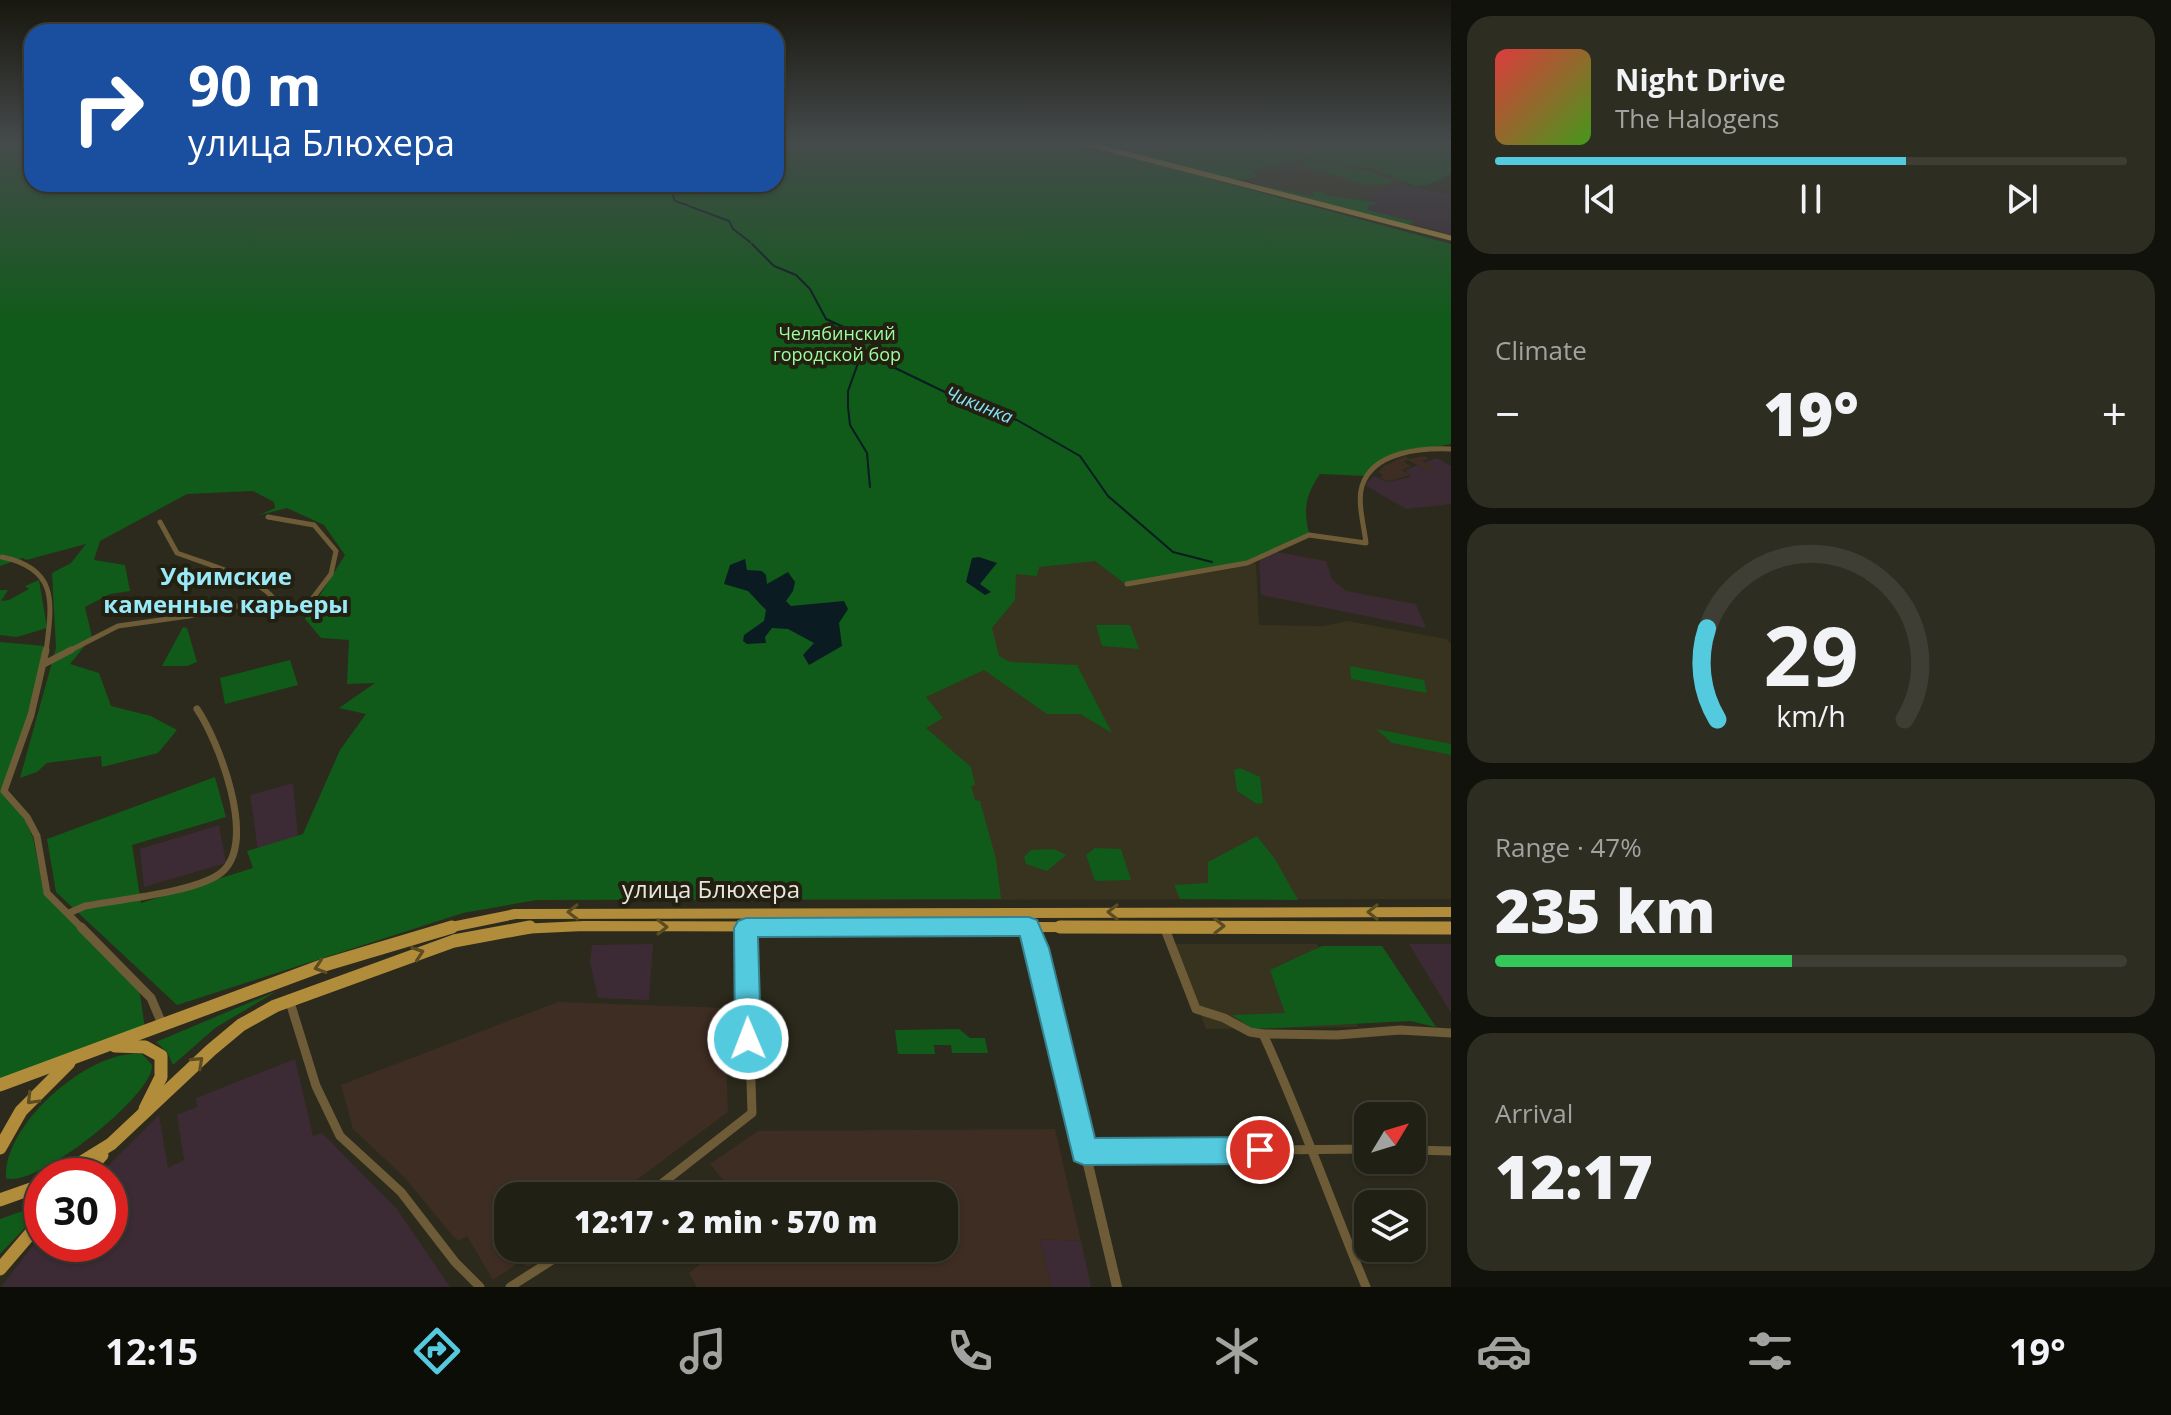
<!DOCTYPE html>
<meta charset="utf-8">
<style>
:root{--surface:#212015;--page:#2d2d22;--text:#f1f3f6;--muted:#a2a3a0;--line:#3e3e34;--accent:#54cade}
body{margin:0;font-family:"Open Sans",sans-serif;background:var(--page);color:var(--text);height:100vh;display:flex;flex-direction:column;font-size:30px;white-space:nowrap}
*{box-sizing:border-box;margin:0}
p{font-size:26px;color:var(--muted)}
.icon{flex:none;width:44px;height:44px;fill:none;stroke:currentColor;stroke-width:2;stroke-linecap:round;stroke-linejoin:round}
.map{position:relative;flex:1;overflow:hidden}
.panel{display:flex;flex-direction:column;gap:16px;padding:16px;background:#12120c;width:720px}
.panel>*{flex:none}
.hud{position:absolute;left:24px;top:24px;width:760px;height:168px;border-radius:24px;box-shadow:0 2px 6px #0004,0 0 0 2px var(--line);background:#1a4fa0;color:#fff;overflow:hidden}
.needle{width:52px;rotate:52deg}
.tools{position:absolute;left:1354px;top:1102px;display:grid;gap:16px}
.tools a{display:grid;place-items:center;width:72px;height:72px;border-radius:16px;background:var(--surface);box-shadow:0 2px 6px #0004,0 0 0 2px var(--line);font-size:40px}
.speed{position:absolute;left:24px;top:1158px;display:flex;gap:16px;font-size:40px;font-weight:700;text-align:center}
.speed>*{display:grid;place-content:center;width:104px;height:104px;border-radius:50%;background:var(--surface);box-shadow:0 2px 6px #0004,0 0 0 2px var(--line);line-height:1}
.speed .limit{border:12px solid #d22;background:#fff;color:#111}
.pin{position:absolute;display:grid;place-items:center;width:68px;height:68px;color:#fff;margin:-34px;border:4px solid #fff;border-radius:50%;box-shadow:0 2px 8px #0007}
.me{position:absolute;width:88px;margin:-44px;rotate:359deg;stroke-linejoin:round;filter:drop-shadow(0 0 6px #0008)}
.turn{display:flex;align-items:center;gap:28px;height:168px;padding:0 32px;font-size:36px}
.turn .icon{width:104px;height:104px;stroke-width:2.5}
.turn b{display:block;font-size:56px;line-height:68px}
.big{font-size:60px;font-weight:800;line-height:1.1}
.panel .tile{flex:1;display:flex;flex-direction:column;justify-content:center;gap:12px;min-width:0;padding:0 28px;border-radius:24px;background:var(--page)}
.panel .dial{align-items:center;gap:0}
.dial svg{height:208px;overflow:visible;fill:none;stroke:var(--line);stroke-width:7;stroke-linecap:round;text-anchor:middle}
.dial text{fill:var(--text);stroke:none}
.song{display:flex;align-items:center;gap:24px}
.cover{width:96px;height:96px;border-radius:12px;background:linear-gradient(135deg,hsl(0 70% 55%),hsl(100 70% 35%))}
.played{height:8px;border-radius:4px;background:linear-gradient(90deg,var(--accent) 65%,var(--line) 65%)}
.keys{display:flex;justify-content:space-around;direction:ltr}
.heat{display:flex;justify-content:space-between;align-items:center;font-size:44px;direction:ltr}
.charge{height:12px;border-radius:6px;background:linear-gradient(90deg,#34c759 47%,var(--line) 0)}
.trip{position:absolute;left:494px;top:1182px;width:464px;height:80px;border-radius:24px;background:var(--surface);box-shadow:0 2px 6px #0004,0 0 0 2px var(--line);font-weight:800;line-height:80px;text-align:center}
.tab-bar{display:flex;height:128px;justify-content:space-around;align-items:center;background:#0d0d08;color:var(--muted)}
.tab-bar .icon{width:56px;height:56px}
.tab-bar .selected{color:var(--accent)}
.tab-bar b{font-size:36px;color:var(--text)}
main{display:flex;flex:1;min-height:0}
.map>svg:first-child{display:block}
</style>
<main>
<div class="map">
<svg width="1451" height="1287" viewBox="0 0 1451 1287">
<rect width="100%" height="100%" fill="#2c2a1c"/>
<!-- commercial -->
<g fill="#3c2b35">
<path d="M1404 184 1451 195V234L1351 208 1380 191Z"/>
<path d="M1437 458 1451 466V504L1406 509 1365 485 1374 476 1387 482 1411 477 1405 470Z"/>
<path d="M1276 552 1326 561 1332 579 1346 591 1416 604 1426 628 1261 595 1259 561Z"/>
<path d="M293 783 298 837 258 850 250 795Z"/>
<path d="M219 825 226 863 144 887 140 849Z"/>
<path d="M653 944 649 1000 598 998 590 962 592 945Z"/>
<path d="M1409 944H1451V1013Z"/>
<path d="M295 1059 313 1136 322 1133 397 1209 450 1287H1L42 1234V1244H110V1176H98L159 1115 168 1168 184 1160 177 1115 197 1107 196 1098Z"/>
<path d="M1040 1239 1081 1241 1091 1287H1051Z"/>
</g>
<!-- industrial -->
<g fill="#3e2d23">
<path d="M1405 456 1410 459 1424 456 1429 459 1422 461 1438 470 1428 471 1408 460 1403 462 1411 466 1402 470 1410 475 1389 481 1380 478 1383 475 1378 472 1384 466Z"/>
<path d="M558 1002 728 1008 726 1061 728 1112 615 1196H508V1248L553 1249 528 1267 520 1262 493 1280 467 1236 458 1241 452 1235 404 1177 353 1129 341 1085Z"/>
<path d="M1055 1129 1081 1241 1040 1239 1051 1287H697L689 1273 720 1248H944V1196H736L710 1164 758 1131Z"/>
</g>
<!-- built -->
<g fill="#37331e" fill-rule="evenodd">
<path d="M1307 158 1373 169 1405 182 1380 191 1351 208 1246 181 1258 176 1244 169Z"/>
<path d="M1093 553 1252 562 1256 564 1259 625 1323 626 1348 621 1446 639 1451 644V899L769 900 926 728V697L990 577ZM1070 672 1080 714H1047Z"/>
<path d="M1174 944H1317L1358 1027 1206 1029Z"/>
</g>
<!-- green -->
<g fill="#105b19">
<path d="M0 144H32V184H776V144H1451V174L1427 185 1415 186 1373 169 1307 158 1250 171 1259 176C1228 188 1199 164 1167 167L1451 244V444L1392 455 1366 476 1320 474C1306 494 1303 509 1309 533L1244 562 1124 583 1095 561 1039 567 1037 576 1016 574 1015 600 992 628 999 656 1010 662 1077 665 1112 733 1080 714H1047L984 670 926 697 943 718 926 728 971 767 975 785 971 786 975 800 980 801 996 859 1001 899 536 900 463 913 177 1005 56 892 47 839 215 777 226 817 132 845 141 903 253 868 247 851 303 834 340 750 366 714 339 708 375 683 347 684 349 640 321 638 305 619 345 555 324 525 287 508 259 515 275 508 274 502 253 491 187 494 100 541 94 560 125 565 130 591 110 594 85 607 92 637 70 664 99 673 111 706 151 716 177 730 158 753 102 767 101 756 47 763 37 772 20 778 56 648 52 573 71 563 86 544 26 560 23 558 0 566Z"/>
<path d="M1305 160C1324 160 1380 171 1394 183L1368 185 1298 165Z"/>
<path d="M1248 183 1312 196H1315L1311 192H1325L1324 195 1380 203 1369 205 1367 210 1415 222 1406 226Z"/>
<path d="M39 580 47 628 17 637 0 635V590H8L1 601 9 600 29 589 25 586Z"/>
<path d="M1096 625H1130L1139 649 1102 646Z"/>
<path d="M183 627 187 628 197 662 187 666H162Z"/>
<path d="M0 642 45 646 26 722 2 793 24 818 33 838 44 893 127 970 140 994 145 1029 0 1079Z"/>
<path d="M290 660 298 685 225 704 220 678Z"/>
<path d="M1350 666 1424 680 1427 693 1351 679Z"/>
<path d="M1376 729 1451 744V755L1392 743Z"/>
<path d="M1240 768 1260 777 1263 803 1257 804 1237 791 1234 770Z"/>
<path d="M1257 836 1275 859 1298 900 1180 899 1174 885 1208 883V862Z"/>
<path d="M1095 848 1121 849 1131 880 1095 881 1086 855Z"/>
<path d="M1054 849 1066 855 1047 871 1026 864 1024 857 1031 850Z"/>
<path d="M1322 946H1382L1436 1027 1410 1021 1253 1029 1232 1015 1285 1013 1270 970Z"/>
<path d="M277 991 215 1028 173 1065 167 1052 156 1042Z"/>
<path d="M959 1029 970 1038H985L988 1053H952L951 1045H934L935 1054H898L895 1030Z"/>
<path d="M142 1054 152 1065C155 1094 34 1190 6 1178 2 1125 90 1048 142 1054Z"/>
<path d="M42 1204V1210L0 1254V1219Z"/>
</g>
<!-- water -->
<g fill="#0a1c21">
<path d="M979 557 997 563 980 584 991 592 985 595 966 582 972 558Z"/>
<path d="M745 559 747 570 762 571 766 575 767 584 788 572 795 582 793 591 786 601 791 606 844 601 848 609 839 623 842 646 809 665 803 655 814 643 788 629 772 628 765 637 766 643 747 644 743 641 744 635 764 621 766 610 748 591 724 584 730 565Z"/>
</g>
<g fill="none" stroke-linecap="round" stroke-linejoin="round">
<!-- stream -->
<g stroke="#0a1c21" stroke-width="2">
<path d="M674 184 672 193 675 201 687 205"/>
<path d="M689 206 729 221 733 229 750 242"/>
<path d="M752 244 774 266 796 275 810 289 826 319 850 330 862 352 980 409 1017 420 1080 456 1108 496 1173 552 1212 562"/>
<path d="M862 352 848 391V407L850 425 867 453 870 487"/>
</g>
<!-- minor-far2 -->
<g stroke="#6d5c37" stroke-width="5">
<path d="M160 522 177 553C200 562 272 581 277 606"/>
<path d="M2 557C59 569 52 603 46 652"/>
<path d="M1127 584 1247 563 1309 535 1366 543C1364 526 1357 501 1362 486 1373 451 1422 448 1451 449"/>
<path d="M67 652 118 626 189 616 229 606 286 607 309 603 331 574 336 551 314 525 268 517"/>
</g>
<!-- minor-far1 -->
<g stroke="#6d5c37" stroke-width="7">
<path d="M46 650 31 715 4 791 27 817 37 836 47 893 83 929"/>
<path d="M44 664 71 650"/>
<path d="M69 913 85 906C117 900 199 892 222 872 258 841 218 740 197 709"/>
</g>
<!-- minor -->
<g stroke="#6d5c37" stroke-width="9">
<path d="M81 927 151 998 163 1026"/>
<path d="M1165 929 1196 1009 1224 1018 1250 1032 1263 1034 1337 1035 1400 1030 1451 1033"/>
<path d="M289 999 316 1086 340 1136 401 1192 455 1262 480 1287"/>
<path d="M1263 1034C1301 1117 1331 1202 1366 1287"/>
<path d="M1412 1150 1451 1151"/>
<path d="M1084 1152 1368 1149"/>
<path d="M646 1196 752 1113 746 928"/>
<path d="M510 1287 571 1248"/>
</g>
<!-- tertiary -->
<path stroke="#6d5c37" stroke-width="10" d="M1029 927 1037 948 1117 1287"/>
<!-- primary-far2 -->
<path stroke="#b18d3b" stroke-width="5" d="M1088 144 1451 238"/>
<!-- primary-far1 -->
<g stroke="#b18d3b" stroke-width="10">
<path d="M442 929 515 914 1451 912"/>
<path d="M519 929 584 926 1451 928"/>
</g>
<!-- primary -->
<g stroke="#b18d3b" stroke-width="13">
<path d="M1060 927 1451 928"/>
<path d="M115 1046 145 1047 161 1056V1077L145 1109"/>
<path d="M0 1085 321 966 452 927"/>
<path d="M0 1148 21 1111 69 1063"/>
<path d="M59 1176 111 1144 211 1050 241 1025 275 1006 454 941 530 927"/>
<path d="M83 1176 102 1155"/>
<path d="M0 1200 42 1185"/>
<path d="M0 1269 42 1220"/>
</g>
</g>
<!-- one-way arrows -->
<defs><path id="oneway-chevron" d="M-2-3.5L2.5 0L-2 3.5" fill="none" stroke-width="1.6" stroke-linecap="round" stroke-linejoin="round" transform="scale(2)"/></defs>
<g stroke="#5c4c22">
<use href="#oneway-chevron" transform="translate(573 912) rotate(179)"/>
<use href="#oneway-chevron" transform="translate(1113 912) rotate(-180)"/>
<use href="#oneway-chevron" transform="translate(1373 912) rotate(-180)"/>
<use href="#oneway-chevron" transform="translate(1219 926)"/>
<use href="#oneway-chevron" transform="translate(662 927)"/>
<use href="#oneway-chevron" transform="translate(418 953) rotate(-19)"/>
<use href="#oneway-chevron" transform="translate(320 967) rotate(162)"/>
<use href="#oneway-chevron" transform="translate(198 1062) rotate(-43)"/>
<use href="#oneway-chevron" transform="translate(32 1099) rotate(134)"/>
</g>
<!-- sky -->
<linearGradient id="sky" x2="0" y2="1"><stop stop-color="#18170f"/><stop offset="0.44" stop-color="#454a4b"/><stop offset="1" stop-color="#454a4b" stop-opacity="0"/></linearGradient>
<rect width="1451" height="324" fill="url(#sky)"/>
<!-- route -->
<path fill="#54cade" stroke="#378390" stroke-width="2" d="M1029 917 1037 920 1049 948 1095 1138 1260 1137 1270 1141 1274 1150 1270 1160 1260 1164 1084 1165 1074 1161 1020 936 758 937 761 1039 758 1047 748 1051 739 1047 735 1039 734 928 738 921 746 918Z"/>
<g text-anchor="middle" stroke-width="8" stroke-linejoin="round" paint-order="stroke">
<!-- far-park labels -->
<g font-size="18" fill="#9dfe9f" stroke="#232012">
<text x="837" y="340">Челябинский<tspan x="837" dy="21">городской бор</tspan></text>
</g>
<!-- far-water labels -->
<g font-size="18" font-style="italic" fill="#87e3fc" stroke="#232012">
<text transform="translate(979 405) rotate(22)" y="6">Чикинка</text>
</g>
<!-- quarter labels -->
<g font-size="24" font-weight="bold" fill="#9ae9f8" stroke="#232012">
<text x="226" y="585">Уфимские<tspan x="226" dy="28">каменные карьеры</tspan></text>
</g>
<!-- near-street labels -->
<g font-size="24" fill="#e7e5dc" stroke="#232012">
<text x="711" y="898">улица Блюхера</text>
</g>
</g>
</svg>
<div class="tools">
<a><svg class="needle" viewBox="-14 -14 28 28"><path d="M0-13l5 13h-10z" fill="#e53935"/><path d="M0 13l5-13h-10z" fill="#a2a3a0"/></svg></a>
<a><svg class="icon" aria-label="layers" viewBox="0 0 24 24"><path d="M12 4l9 5-9 5-9-5zM3 14l9 5 9-5"/></svg></a>
</div>
<div class="speed"><div class="limit">30</div></div>
<div class="pin" style="left:1260px;top:1150px;background:#d93025"><svg class="icon" aria-label="arrive" viewBox="0 0 24 24"><path d="M6 21V4h12l-3 4 3 4H6"/></svg></div>
<svg class="me" style="left:748px;top:1039px" viewBox="-20 -20 40 40"><circle r="17" fill="#54cade" stroke="#fff" stroke-width="3"/><path d="M0-11L8 9 0 5-8 9z" fill="#fff"/></svg>
<div class="trip">12:17 · 2 min · 570 m</div>
<div class="hud">
<div class="turn"><svg class="icon" aria-label="right" viewBox="0 0 24 24"><path d="M7 20v-9h11M14 6l5 5-5 5"/></svg><div><b>90 m</b>улица Блюхера</div></div>
</div>
</div>
<section class="panel">
<div class="tile">
<div class="song"><i class="cover"></i><div><b>Night Drive</b><p>The Halogens</p></div></div>
<div class="played"></div>
<div class="keys"><svg class="icon" aria-label="previous" viewBox="0 0 24 24"><path d="M18 5L8 12l10 7zM5 5v14"/></svg><svg class="icon" aria-label="pause" viewBox="0 0 24 24"><path d="M8 5v14M16 5v14"/></svg><svg class="icon" aria-label="next" viewBox="0 0 24 24"><path d="M6 5l10 7-10 7zM19 5v14"/></svg></div>
</div>
<div class="tile"><p>Climate</p>
<div class="heat"><a>−</a><b class="big">19°</b><a>+</a></div>
</div>
<div class="tile dial"><svg viewBox="0 0 100 80">
<path d="M14 69A42 42 0 1 1 86 69"/>
<path d="M14 69A42 42 0 0 1 10 34" stroke="#54cade"/>
<text x="50" y="56" font-size="32" font-weight="700">29</text>
<text x="50" y="72" font-size="11">km/h</text>
</svg></div>
<div class="tile"><p>Range · 47%</p><b class="big">235 km</b><div class="charge"></div></div>
<div class="tile"><p>Arrival</p><b class="big">12:17</b></div>
</section>
</main>
<nav class="tab-bar">
<b>12:15</b>
<svg class="icon selected" aria-label="directions" viewBox="0 0 24 24"><path d="M12 3l9 9-9 9-9-9zM9 14v-3h6M13 9l2 2-2 2"/></svg>
<svg class="icon" aria-label="music" viewBox="0 0 24 24"><path d="M9 18V5l10-2v13"/><circle cx="6" cy="18" r="3"/><circle cx="16" cy="16" r="3"/></svg>
<svg class="icon" aria-label="phone" viewBox="0 0 24 24"><path d="M5 4h4l2 5-3 2q2 4 5 5l2-3 5 2v4C11 20 4 13 5 4z"/></svg>
<svg class="icon" aria-label="climate" viewBox="0 0 24 24"><path d="M12 3v18M4 7l16 10M4 17L20 7"/></svg>
<svg class="icon" aria-label="car" viewBox="0 0 24 24"><path d="M5 17H2v-5l4-1 3-4h7l3 4 3 1v5h-3M9 17h6M6 11h13"/><circle cx="7" cy="17" r="2"/><circle cx="17" cy="17" r="2"/></svg>
<svg class="icon" aria-label="filters" viewBox="0 0 24 24"><path d="M4 7h16M4 17h16"/><circle cx="9" cy="7" r="2"/><circle cx="15" cy="17" r="2"/></svg>
<b>19°</b>
</nav>
